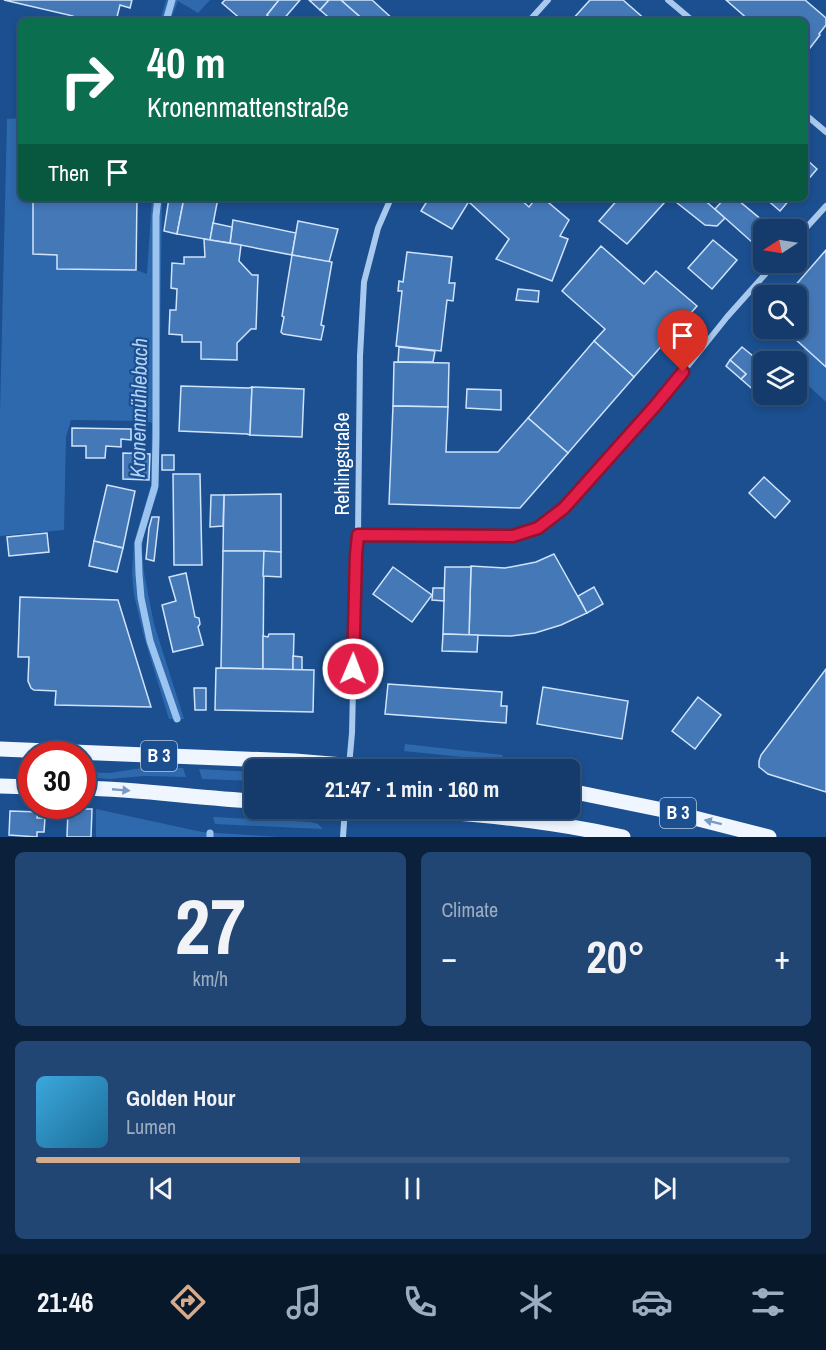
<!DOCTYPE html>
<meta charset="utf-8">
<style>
:root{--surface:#143b6b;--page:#214673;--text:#f1f3f6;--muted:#9dadc1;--line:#33557e;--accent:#d6ab8b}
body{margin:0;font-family:"Archivo Narrow",sans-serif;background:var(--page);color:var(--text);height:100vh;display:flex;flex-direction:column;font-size:22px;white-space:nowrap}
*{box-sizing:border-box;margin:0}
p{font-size:20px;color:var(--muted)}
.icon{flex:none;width:33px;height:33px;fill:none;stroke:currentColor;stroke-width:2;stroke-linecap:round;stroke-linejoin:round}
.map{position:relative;height:837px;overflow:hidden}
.details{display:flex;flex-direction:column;gap:15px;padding:15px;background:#0b203b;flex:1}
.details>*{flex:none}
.banner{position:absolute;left:18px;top:18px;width:790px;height:183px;border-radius:9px;box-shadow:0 3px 9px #0003,0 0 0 2px var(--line);background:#0b6e4f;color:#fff;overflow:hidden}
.needle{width:39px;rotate:258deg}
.buttons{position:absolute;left:753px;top:219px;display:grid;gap:12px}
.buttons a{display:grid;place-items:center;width:54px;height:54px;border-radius:9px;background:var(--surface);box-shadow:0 3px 9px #0003,0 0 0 2px var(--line);font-size:30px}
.speed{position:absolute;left:18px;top:741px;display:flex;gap:12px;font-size:30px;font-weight:700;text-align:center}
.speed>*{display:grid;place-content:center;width:78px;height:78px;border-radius:50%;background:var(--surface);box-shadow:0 3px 9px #0003,0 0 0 2px var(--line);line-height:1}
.speed .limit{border:9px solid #d22;background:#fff;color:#111}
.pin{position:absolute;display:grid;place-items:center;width:51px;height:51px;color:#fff;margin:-62px -26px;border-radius:50% 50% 50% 0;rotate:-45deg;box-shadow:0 0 6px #0007}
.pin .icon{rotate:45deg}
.me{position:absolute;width:66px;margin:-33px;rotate:1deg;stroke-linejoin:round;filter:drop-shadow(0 0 4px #0008)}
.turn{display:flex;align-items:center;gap:21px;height:126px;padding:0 30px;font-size:27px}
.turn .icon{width:78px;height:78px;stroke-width:2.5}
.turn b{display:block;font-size:42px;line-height:51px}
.then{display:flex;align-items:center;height:57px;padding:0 30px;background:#0003;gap:12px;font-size:22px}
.big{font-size:45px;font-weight:700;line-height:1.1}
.details .tile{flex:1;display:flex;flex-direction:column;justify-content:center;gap:9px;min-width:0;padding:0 21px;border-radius:9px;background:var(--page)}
.details .dial{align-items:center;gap:0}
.dial b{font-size:78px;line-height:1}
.song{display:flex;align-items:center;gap:18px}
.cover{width:72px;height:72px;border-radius:9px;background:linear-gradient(135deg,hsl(200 70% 55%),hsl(200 70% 35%))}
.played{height:6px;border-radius:3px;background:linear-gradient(90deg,var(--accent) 35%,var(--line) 35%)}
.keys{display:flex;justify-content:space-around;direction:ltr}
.heat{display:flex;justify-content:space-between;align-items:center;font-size:33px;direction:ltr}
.details .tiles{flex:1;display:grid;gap:15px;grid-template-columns:1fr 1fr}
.tile:last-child{grid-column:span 2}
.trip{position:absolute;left:244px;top:759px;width:336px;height:60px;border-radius:9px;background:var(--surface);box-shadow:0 3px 9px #0003,0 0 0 2px var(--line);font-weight:700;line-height:60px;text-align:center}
.tab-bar{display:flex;height:96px;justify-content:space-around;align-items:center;background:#08182b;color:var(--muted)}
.tab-bar .icon{width:42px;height:42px}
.tab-bar .selected{color:var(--accent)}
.tab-bar b{font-size:27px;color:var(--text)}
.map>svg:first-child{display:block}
</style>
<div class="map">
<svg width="826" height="837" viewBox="0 0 826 837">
<rect width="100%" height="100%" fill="#1b4f8f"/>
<!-- green -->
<g fill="#2e69ad">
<path d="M166 0H210L198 13 178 1 170 21H160Z"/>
<path d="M21 118V198H33L57 255 136 270 147 274 152 198H162L158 491 144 533 142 549 144 573 154 624 184 719H169L144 637 134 595 132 573 134 542 151 485 152 423 146 421 71 420 66 437 64 530 0 536V413L7 119Z"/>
<path d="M805 348 826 367V402L797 375 796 362 793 361Z"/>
<path d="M405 744 503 755 501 761 404 751Z"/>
<path d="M155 767 183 768 186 777 144 776 110 779 83 777V772L110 773 135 769Z"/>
<path d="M199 769 255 772V781L202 779Z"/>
<path d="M96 809 202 832 280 837H96Z"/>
<path d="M213 817 311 822 318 824 323 829 215 824Z"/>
</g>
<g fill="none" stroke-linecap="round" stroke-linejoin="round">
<!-- stream -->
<g stroke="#9cc4f0" stroke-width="7">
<path d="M166 21 172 0"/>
<path d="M158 198 156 216V437L155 486 138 543 139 574 141 598 150 641 177 719"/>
<path d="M210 833V837"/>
</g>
</g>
<!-- building -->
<g fill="#4478b7" stroke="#cfe3fa" stroke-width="1.5">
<path d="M4 0H132L130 8 120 5 116 21H72L73 16Z"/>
<path d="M225 0H279L267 15 274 21H243L222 3Z"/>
<path d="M279 0H300L282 21H274L267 15Z"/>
<path d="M309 0H329L320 10Z"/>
<path d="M329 0H341L365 21H333L320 10Z"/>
<path d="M341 0H372L395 21H365Z"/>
<path d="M590 0H623L647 21H571Z"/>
<path d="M726 0H805L826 18V25L819 34 820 35 806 53V21H750Z"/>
<path d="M806 159 817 169 806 182Z"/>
<path d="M33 198H137L136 270 57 269V255L33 254Z"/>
<path d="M169 198H184L177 234 164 231Z"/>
<path d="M184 198H218L210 240 177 234Z"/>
<path d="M429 198H471L452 229 421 211Z"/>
<path d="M471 198H519L529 207 536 198H543L569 220 560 236 568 239 552 281 496 259 509 239 469 202Z"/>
<path d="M619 198H658L664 203 627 244 599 221Z"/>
<path d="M681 198H702L725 218 717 226 705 225 676 202Z"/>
<path d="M725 198H733L737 202 739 201 768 225 753 243 715 209Z"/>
<path d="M765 198H791L780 211Z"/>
<path d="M233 220 296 233 292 255 230 243Z"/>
<path d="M298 221 338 229 329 262 292 255Z"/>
<path d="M213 223 232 227 230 243 210 240Z"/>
<path d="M204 239 241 245 239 261 252 275H258L256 329H251L237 343V360L201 359V342H182V335L169 334 170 310H176L177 289 171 288 172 263 184 264V257H205Z"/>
<path d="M713 240 737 260 712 289 688 268Z"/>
<path d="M601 246 644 284 656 271 697 306 634 377 594 341 605 329 562 291Z"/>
<path d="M826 250V367L783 328H796V296H786Z"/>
<path d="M407 252 452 257 449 283H455L453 301 447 300 441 351 396 346 402 291H398L399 281 403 282Z"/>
<path d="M292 255 332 262 321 325 324 326 321 340 283 334 281 332 284 317 282 316Z"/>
<path d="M518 289 539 291 538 302 516 300Z"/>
<path d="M594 341 634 377 568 453 528 418Z"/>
<path d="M399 347 435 351 433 362H398Z"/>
<path d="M742 347 764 365V394H772L766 401 741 379 746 374 730 360Z"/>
<path d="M730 360 746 374 741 379 726 366Z"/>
<path d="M394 362 449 363 448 407 393 406Z"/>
<path d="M181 386 249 388 252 387 250 435 247 434 179 431Z"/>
<path d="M252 387 304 389 302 437 250 435Z"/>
<path d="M467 389 501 390V410L466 408Z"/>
<path d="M393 406 448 407 446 452H498L528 418 568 453 520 508 389 504Z"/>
<path d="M72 428 131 429V440L121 439V447L106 446 105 458H86V446H72Z"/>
<path d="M123 453 150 454 149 480 123 479Z"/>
<rect x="162" y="455" width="12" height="15"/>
<path d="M173 474H200L202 565H174Z"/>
<path d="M764 477 790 501 775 518 749 493Z"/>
<path d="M107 485 135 491 123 548 94 541Z"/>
<path d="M281 494V552L223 551 224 495Z"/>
<path d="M211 495H224L223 526 210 527Z"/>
<path d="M152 517H159L154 561 146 559 149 528Z"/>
<path d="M47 533 49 552 9 556 7 537Z"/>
<path d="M94 541 123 548 117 572 89 566Z"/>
<path d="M223 551H264L263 669 221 668Z"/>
<path d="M264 551 281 552V577L263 576Z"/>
<path d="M554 554 587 613 561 625 535 633 511 636 469 635 471 566 505 568 521 565 536 562Z"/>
<path d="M393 567 432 595 412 622 373 594Z"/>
<path d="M445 567H471L469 635 443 634Z"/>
<path d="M186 573 195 617 199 618 200 624 198 627 203 645 173 652 162 605 176 601 169 577Z"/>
<path d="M594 587 603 604 587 613 578 596Z"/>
<path d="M433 588H444V601L432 600Z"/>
<path d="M20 597 118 600 151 707 55 705 56 691 34 690 31 688 28 681 29 657H18Z"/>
<path d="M269 634H294L293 670 263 669V636L268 637Z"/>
<path d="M443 634 478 635 477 652 442 651Z"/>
<path d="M293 656 302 657V670H293Z"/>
<path d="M216 668 314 670 313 712 215 710Z"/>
<path d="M826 669V792L768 774 759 767V761L761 755Z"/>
<path d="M388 684 502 692 501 706H507L506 723 385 714Z"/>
<path d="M543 687 628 701 622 739 537 724Z"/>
<path d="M194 688H206V710H195Z"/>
<path d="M698 697 721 715 695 749 672 731Z"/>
<path d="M68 809H92L91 837H67Z"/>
<path d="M10 811 38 812 37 818H45L44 832H37V837L9 835Z"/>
</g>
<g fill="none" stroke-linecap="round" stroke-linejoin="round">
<!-- minor -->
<g stroke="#a9c9ee" stroke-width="6">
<path d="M668 0 693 21"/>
<path d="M529 21 548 0"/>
<path d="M806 115 826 132"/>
<path d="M796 239 826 206"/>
<path d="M358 535 513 536 538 528 564 508 655 407 727 317 776 262"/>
<path d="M349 766 352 733 356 555 358 535 360 356 364 282 378 228 391 198"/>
<path d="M343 837 345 808"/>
</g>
<!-- primary -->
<g stroke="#f0f6ff" stroke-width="15">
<path d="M0 749 295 761 403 770"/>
<path d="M0 786 32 787"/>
<path d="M82 788C140 789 197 798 255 801"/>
<path d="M570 791 663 810 769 837"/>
<path d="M391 808C469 813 546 820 623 837"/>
</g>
</g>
<!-- one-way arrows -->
<defs><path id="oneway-solid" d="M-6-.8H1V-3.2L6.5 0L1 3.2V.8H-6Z" transform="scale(1.5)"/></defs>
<g fill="#7b9ac1">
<use href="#oneway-solid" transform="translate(121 790) rotate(5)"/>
<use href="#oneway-solid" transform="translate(713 822) rotate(-166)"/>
</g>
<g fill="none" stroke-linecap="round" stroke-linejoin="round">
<!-- route casing -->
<g stroke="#92132f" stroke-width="15">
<path id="route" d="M353 669 356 555 358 535 513 536 538 528 564 508 655 406 683 372"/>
</g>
<!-- route -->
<use href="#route" stroke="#e11d48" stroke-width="10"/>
</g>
<g text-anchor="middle" stroke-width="4.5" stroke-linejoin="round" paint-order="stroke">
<!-- shield labels -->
<g fill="#1b4f8f" stroke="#bbcadd" stroke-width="1.5">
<rect x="141" y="741" width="36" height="30" rx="4.5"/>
<rect x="660" y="798" width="36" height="30" rx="4.5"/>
</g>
<g font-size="18" font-weight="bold" fill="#fff">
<text x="159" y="762">B 3</text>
<text x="678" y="819">B 3</text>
</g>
<!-- street labels -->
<g font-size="20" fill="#fff" stroke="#1b4f8f">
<text transform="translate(342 464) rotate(-90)" y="7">Rehlingstraße</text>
</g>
<!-- water labels -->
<g font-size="21" font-style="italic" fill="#b5d3f5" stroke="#1b4f8f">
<text transform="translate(139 408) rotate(-89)" y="7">Kronenmühlebach</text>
</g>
</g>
</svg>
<div class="buttons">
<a><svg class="needle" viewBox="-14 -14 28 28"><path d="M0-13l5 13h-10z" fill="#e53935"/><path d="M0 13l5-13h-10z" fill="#9dadc1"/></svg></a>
<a><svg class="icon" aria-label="search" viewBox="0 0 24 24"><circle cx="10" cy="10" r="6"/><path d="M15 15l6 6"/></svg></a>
<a><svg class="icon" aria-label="layers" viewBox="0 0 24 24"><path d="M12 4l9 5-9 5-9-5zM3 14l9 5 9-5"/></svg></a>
</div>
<div class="speed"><div class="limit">30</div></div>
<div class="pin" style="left:683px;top:372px;background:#d93025"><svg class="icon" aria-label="arrive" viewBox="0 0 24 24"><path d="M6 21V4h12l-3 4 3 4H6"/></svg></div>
<svg class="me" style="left:353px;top:669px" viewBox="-20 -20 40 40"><circle r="17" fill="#e11d48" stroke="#fff" stroke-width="3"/><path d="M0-11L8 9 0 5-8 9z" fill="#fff"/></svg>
<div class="trip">21:47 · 1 min · 160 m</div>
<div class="banner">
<div class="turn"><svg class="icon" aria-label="right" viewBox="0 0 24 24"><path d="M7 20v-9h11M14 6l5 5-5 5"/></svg><div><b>40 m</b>Kronenmattenstraße</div></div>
<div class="then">Then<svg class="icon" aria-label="arrive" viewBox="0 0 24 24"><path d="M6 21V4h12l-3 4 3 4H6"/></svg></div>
</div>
</div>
<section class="details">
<div class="tiles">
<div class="tile dial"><b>27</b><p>km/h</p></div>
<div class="tile"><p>Climate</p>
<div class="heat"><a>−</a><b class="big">20°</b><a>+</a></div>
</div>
<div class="tile">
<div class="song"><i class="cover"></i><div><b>Golden Hour</b><p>Lumen</p></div></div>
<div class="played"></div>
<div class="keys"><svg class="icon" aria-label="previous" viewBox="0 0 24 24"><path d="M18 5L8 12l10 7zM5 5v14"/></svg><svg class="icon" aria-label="pause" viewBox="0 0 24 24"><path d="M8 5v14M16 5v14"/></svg><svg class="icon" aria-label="next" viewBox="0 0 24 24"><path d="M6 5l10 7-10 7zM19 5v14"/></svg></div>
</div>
</div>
</section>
<nav class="tab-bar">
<b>21:46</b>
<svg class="icon selected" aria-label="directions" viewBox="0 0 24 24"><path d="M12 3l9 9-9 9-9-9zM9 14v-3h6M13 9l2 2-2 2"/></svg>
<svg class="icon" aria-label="music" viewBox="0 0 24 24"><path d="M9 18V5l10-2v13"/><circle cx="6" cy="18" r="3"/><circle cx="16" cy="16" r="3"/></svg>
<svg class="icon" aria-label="phone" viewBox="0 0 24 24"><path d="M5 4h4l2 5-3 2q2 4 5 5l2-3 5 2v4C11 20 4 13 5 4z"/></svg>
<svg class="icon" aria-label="climate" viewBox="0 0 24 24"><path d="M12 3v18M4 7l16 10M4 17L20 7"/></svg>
<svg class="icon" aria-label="car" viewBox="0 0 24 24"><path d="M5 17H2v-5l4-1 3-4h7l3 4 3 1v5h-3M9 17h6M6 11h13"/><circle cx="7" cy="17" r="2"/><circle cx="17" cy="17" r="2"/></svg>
<svg class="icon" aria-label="filters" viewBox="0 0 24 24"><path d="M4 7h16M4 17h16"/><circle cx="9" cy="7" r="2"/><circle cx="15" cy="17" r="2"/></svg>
</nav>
